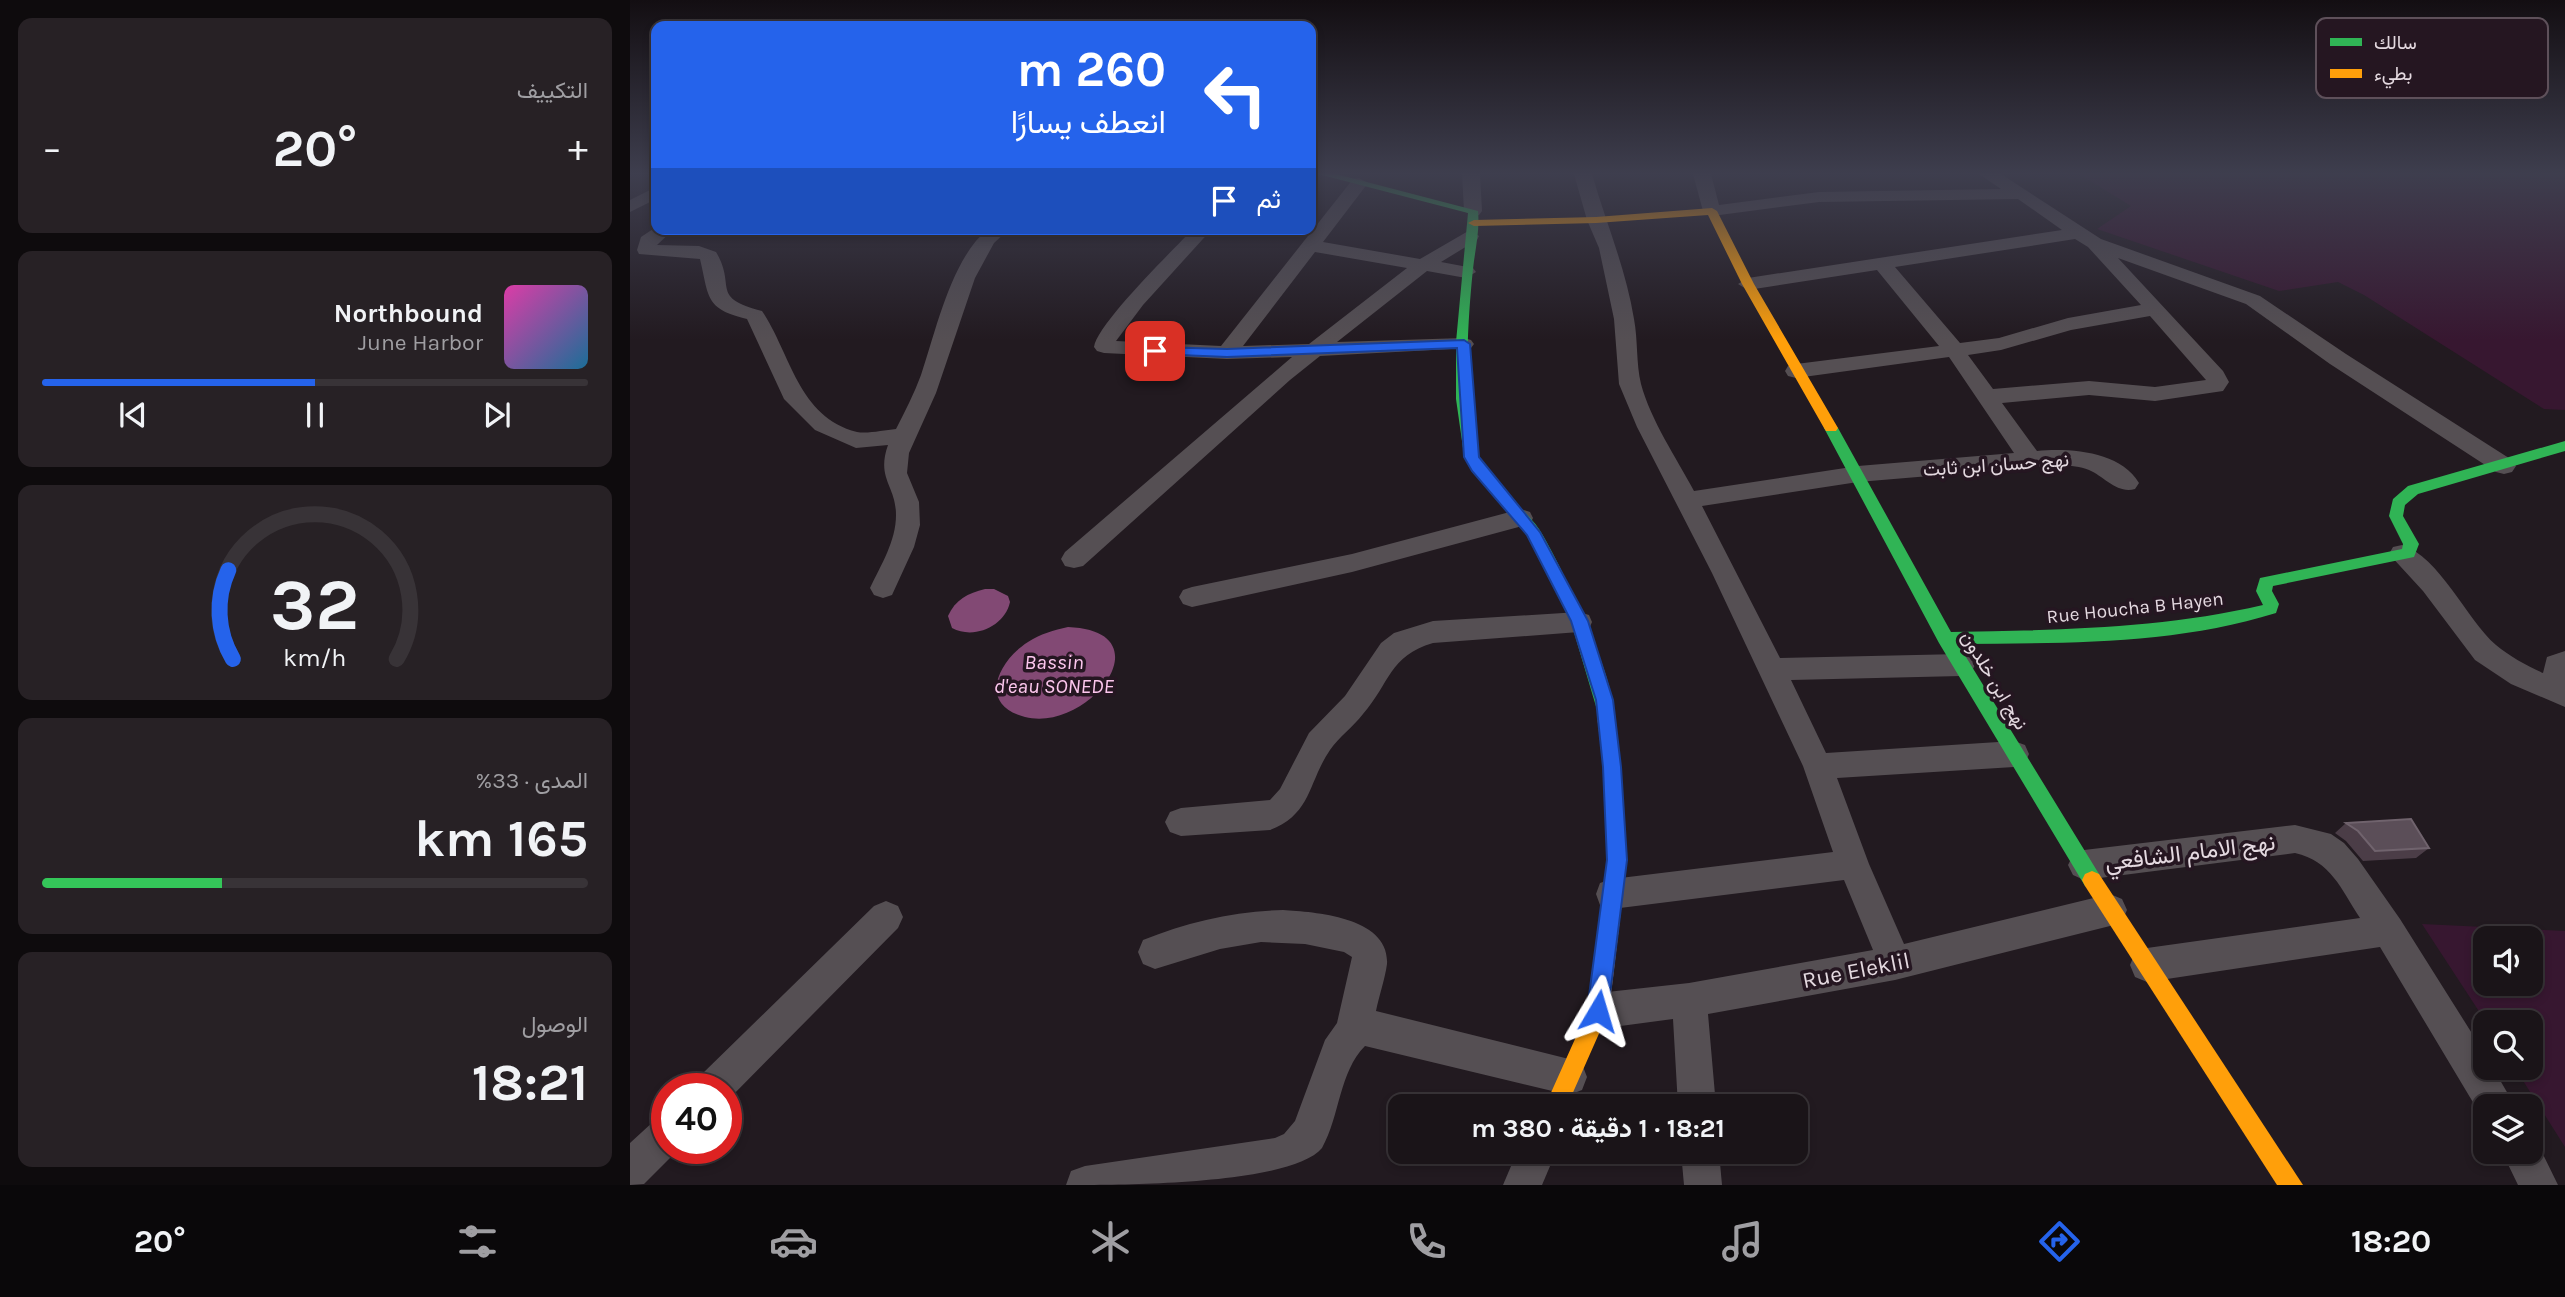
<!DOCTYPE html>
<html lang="ar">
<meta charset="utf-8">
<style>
:root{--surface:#1a1418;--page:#272125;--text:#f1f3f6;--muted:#9f9ea2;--line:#383337;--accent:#2563eb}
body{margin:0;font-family:Karla,Vazirmatn,sans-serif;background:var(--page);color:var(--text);direction:rtl;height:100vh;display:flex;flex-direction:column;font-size:26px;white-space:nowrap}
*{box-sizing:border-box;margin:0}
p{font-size:23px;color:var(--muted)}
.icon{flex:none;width:38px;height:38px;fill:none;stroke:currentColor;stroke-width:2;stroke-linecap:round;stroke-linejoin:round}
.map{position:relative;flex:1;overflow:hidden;direction:ltr}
.sheet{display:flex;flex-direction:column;gap:18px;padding:18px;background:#0e0b0d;width:630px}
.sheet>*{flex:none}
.banner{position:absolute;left:21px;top:21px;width:665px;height:214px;border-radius:14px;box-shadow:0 4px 10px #0003,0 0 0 2px var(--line);direction:rtl;background:#2563eb;color:#fff;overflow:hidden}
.buttons{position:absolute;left:1843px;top:926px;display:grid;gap:14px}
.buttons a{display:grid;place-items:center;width:70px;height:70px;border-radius:14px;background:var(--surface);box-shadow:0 4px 10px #0003,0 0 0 2px var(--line);font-size:35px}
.speed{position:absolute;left:21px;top:1073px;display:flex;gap:14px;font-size:35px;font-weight:700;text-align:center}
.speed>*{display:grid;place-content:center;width:91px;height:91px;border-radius:50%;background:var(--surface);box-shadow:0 4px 10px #0003,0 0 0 2px var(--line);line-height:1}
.speed .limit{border:10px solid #d22;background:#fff;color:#111}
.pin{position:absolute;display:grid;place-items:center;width:60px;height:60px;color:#fff;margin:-30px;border-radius:14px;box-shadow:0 4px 10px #0006}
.me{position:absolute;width:77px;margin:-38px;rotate:7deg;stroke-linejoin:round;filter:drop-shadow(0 0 5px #0008)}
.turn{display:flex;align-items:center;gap:24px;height:147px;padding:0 35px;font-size:32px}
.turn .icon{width:91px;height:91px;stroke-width:2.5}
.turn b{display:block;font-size:49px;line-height:60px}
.then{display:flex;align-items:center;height:66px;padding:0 35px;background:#0003;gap:14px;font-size:26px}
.big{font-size:52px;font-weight:700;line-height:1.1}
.sheet .widget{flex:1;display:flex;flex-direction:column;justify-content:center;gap:10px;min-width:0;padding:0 24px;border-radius:14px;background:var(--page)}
.sheet .dial{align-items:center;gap:0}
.dial svg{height:182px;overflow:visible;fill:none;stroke:var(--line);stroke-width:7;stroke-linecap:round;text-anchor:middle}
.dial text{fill:var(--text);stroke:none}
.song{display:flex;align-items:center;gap:21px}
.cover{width:84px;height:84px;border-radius:10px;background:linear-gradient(135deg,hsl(320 70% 55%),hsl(200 70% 35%))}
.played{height:7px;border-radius:4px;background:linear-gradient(90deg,var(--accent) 50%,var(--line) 50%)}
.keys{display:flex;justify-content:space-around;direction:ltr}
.heat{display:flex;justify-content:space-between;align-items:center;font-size:38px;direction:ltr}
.charge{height:10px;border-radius:5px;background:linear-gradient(90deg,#34c759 33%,var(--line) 0)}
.trip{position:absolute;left:758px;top:1094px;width:420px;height:70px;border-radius:14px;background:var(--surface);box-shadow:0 4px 10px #0003,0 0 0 2px var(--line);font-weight:700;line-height:70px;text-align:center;direction:rtl}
.tab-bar{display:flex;height:112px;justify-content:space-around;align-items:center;background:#0a080a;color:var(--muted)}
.tab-bar .icon{width:49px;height:49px}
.tab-bar .current{color:var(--accent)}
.tab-bar b{font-size:32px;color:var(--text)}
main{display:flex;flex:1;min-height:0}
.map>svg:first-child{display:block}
</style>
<main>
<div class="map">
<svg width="1935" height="1185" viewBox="0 0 1935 1185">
<rect width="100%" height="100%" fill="#221a20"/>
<!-- green -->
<g fill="#371730" fill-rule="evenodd">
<path d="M1449 174H1935V410L1914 409 1734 295 1708 282 1649 291 1467 229 1501 206Z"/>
<path d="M1792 924 1935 931V1147L1885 1068H1900V1022H1856ZM1855 938H1900V984H1855Z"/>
</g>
<!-- water -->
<g fill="#824974">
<path d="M355 589H364L378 596 380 602C375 626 344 640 322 628L318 616C325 600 338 593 355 589Z"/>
<path d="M438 627C537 631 459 733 395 717 347 705 368 661 398 642 410 634 424 630 438 627Z"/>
</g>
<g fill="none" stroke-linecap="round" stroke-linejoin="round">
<!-- street -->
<g fill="#554f53" fill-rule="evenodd">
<path d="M832 174H850L852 211 849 215 843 216 834 211Z"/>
<path d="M944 174H962C976 223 996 269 1004 319 1008 340 1006 363 1011 384 1021 421 1046 457 1064 491L1228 466 1384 453 1319 357 1166 378 1158 376 1155 371 1158 366 1166 364 1309 346 1247 270 1118 290 1108 284 1118 278 1432 230 1388 199 1189 202 1082 216 1073 211 1063 174H1081L1089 205 1189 192 1371 189 1349 174H1371L1471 239 1630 296 1716 354 1882 460 1886 466 1882 472 1874 474 1866 472 1700 364 1616 304 1488 258 1593 371 1599 382 1593 391 1525 401 1459 395 1372 403 1407 451C1440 448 1490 451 1509 483L1505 489C1487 494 1475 477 1459 470 1450 466 1441 466 1431 465L1228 482 1072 506 1150 658 1331 654 1341 657 1345 665 1341 673 1331 676 1161 680 1196 753 1384 741 1395 745 1399 754 1395 763 1384 767 1207 778 1239 864 1274 944 1480 894 1492 899 1497 910 1492 921 1480 926 1265 980 1078 1014 1086 1106H1048L1043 1019 968 1029 956 1023 950 1011 956 999 968 993 1059 983 1243 950 1214 880 982 909 970 905 966 894 970 883 982 879 1203 852 1173 766 1082 573 1007 427 989 384 984 319 969 248 957 220ZM1445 239 1458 247 1511 305 1438 318 1369 338 1330 343 1265 267ZM1520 316 1576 380 1525 387 1459 381 1363 389 1338 355 1371 350 1441 330Z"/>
<path d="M729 178 738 183 693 242 790 259 840 230 849 236 847 240 811 262 843 268 846 272 836 278 797 271 707 342 834 338 841 340 844 344 841 348 690 356 660 380 453 566 444 568 435 566 431 559 435 552 662 357 597 359 474 353 467 351 464 347C467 324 543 250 563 229H582L513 305 486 341 591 346 723 179ZM685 252 777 268 679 344 613 346Z"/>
<path d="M26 187V199L0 212V200Z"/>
<path d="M26 227V229H44L27 245 69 246 86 252C107 287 79 297 132 311 161 354 168 417 227 432 238 434 254 430 266 429 275 411 284 394 291 375 306 331 321 259 358 229H379L364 243 345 278 306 393 279 453 277 473 289 502 290 525 284 547 262 595 253 598 244 595 240 588C251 565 266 541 266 515 266 485 246 479 258 445L226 448 185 430 154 399 117 319C75 309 79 297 70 259L9 254 7 250 11 237Z"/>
<path d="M891 509 900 512 903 518 900 524 722 572 562 607 553 604 549 597 553 590 562 587 722 554Z"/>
<path d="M1772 545C1809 556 1837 620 1866 645 1879 656 1897 666 1913 673L1917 657 1935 651V707L1881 684 1845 660 1793 591 1759 554 1763 547Z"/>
<path d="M949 612 959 615 962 622 959 629 949 632 803 643C759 656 760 683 733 714 723 727 709 737 700 750 678 782 682 814 640 830L551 836 540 832 535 822 540 812 551 808 640 800 650 789 679 733 715 696 751 643 764 633 803 621Z"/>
<path d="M1665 825 1701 834 1714 843 1728 859 1770 919 1855 1054V1068H1863L1885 1106H1855V1120L1853 1119 1750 947 1517 982 1505 977 1500 965 1505 953 1517 948 1730 918C1711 889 1701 861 1665 853L1454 880 1443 875 1438 865 1443 855 1454 850Z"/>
<path d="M256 901 268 906 273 917 268 928 97 1101 96 1088H66L71 1075 244 906Z"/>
<path d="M653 910C685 912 760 917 757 964 755 979 749 996 746 1011L939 1059 952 1064 957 1077 952 1090 939 1095 735 1046C709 1072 710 1116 692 1148 661 1185 491 1185 436 1185L441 1171 455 1166 645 1138 654 1134 665 1121 695 1040 707 1023 722 957 714 952 675 944 631 942 590 949 525 969 513 964 508 952 513 940C557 922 605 911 653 910Z"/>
<path d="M37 1115V1148H50L14 1184 0 1185V1143L24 1121Z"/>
<path d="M1900 1137 1905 1138 1928 1185H1888L1872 1152H1900Z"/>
<path d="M887 1152H926L912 1185H873Z"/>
<path d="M1051 1152H1089L1092 1185H1054Z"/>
</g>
<!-- fast -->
<g fill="#30b455" fill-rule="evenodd">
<path d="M688 174H706L848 211C850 231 845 250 843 269 838 318 830 422 853 464 866 489 893 506 909 529 926 555 995 695 982 720L976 722 970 720 941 622 897 535 842 470 833 448 826 399V342L838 213Z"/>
<path d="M1201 424 1208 428 1321 632C1426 630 1530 629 1633 605L1626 591 1630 578 1772 549 1773 544 1759 516 1763 499 1778 486 1935 441V451L1788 494 1775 505 1773 516 1789 544 1784 557 1643 586 1642 591 1649 604 1646 613C1544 645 1433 643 1328 644L1469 874 1472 880 1469 886 1462 889 1455 886 1309 643 1194 428Z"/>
</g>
<!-- slow -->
<g fill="#ff9f0a" fill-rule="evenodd">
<path d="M1082 208 1087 211 1124 284 1208 428 1206 431H1196L1194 428 1112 284 1078 215 966 223 844 226 838 223 844 220 966 217Z"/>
<path d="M976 708 982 710 985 715 991 767 997 860 979 1011 937 1106H915L958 1010 977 860 973 767 967 715 970 710Z"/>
<path d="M1462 871 1469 874 1673 1185H1647L1455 886 1452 880 1455 874Z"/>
</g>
</g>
<!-- wall -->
<path fill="#4b3d47" d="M1716 823 1799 848 1786 858 1733 861 1716 841 1705 833Z"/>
<!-- building -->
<path fill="#5b4e58" stroke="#70636d" stroke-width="2" d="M1781 819 1799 848 1745 851 1728 831 1716 823Z"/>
<!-- sky -->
<linearGradient id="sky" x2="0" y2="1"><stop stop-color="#130e12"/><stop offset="0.51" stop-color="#3e3e4e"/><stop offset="1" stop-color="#3e3e4e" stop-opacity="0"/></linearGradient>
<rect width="1935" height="340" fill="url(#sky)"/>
<!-- route -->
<path fill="#2563eb" stroke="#184099" stroke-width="2" d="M834 340 840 344 849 457 910 532 958 621 983 700 991 767 997 860 978 1011 975 1019 968 1022 960 1019 957 1011 977 860 973 767 966 700 941 621 897 535 842 471 834 457 827 348 597 357 525 354 518 351 525 347 597 349Z"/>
<g text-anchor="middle" stroke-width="7" stroke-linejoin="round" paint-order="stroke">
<!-- street labels -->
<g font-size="19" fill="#e4d9e0" stroke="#251621">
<text transform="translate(1366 464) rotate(-4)" y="7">نهج حسان ابن ثابت</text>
<text transform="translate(1505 607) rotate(-6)" y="7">Rue Houcha B Hayen</text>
<text transform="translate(1365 680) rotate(59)" y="7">نهج ابن خلدون</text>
</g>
<!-- water labels -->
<g font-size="21" font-style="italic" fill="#fdc7ee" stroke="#251621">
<text x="424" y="669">Bassin<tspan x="424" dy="24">d'eau SONEDE</tspan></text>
</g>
<!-- near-street labels -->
<g font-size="23" fill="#e4d9e0" stroke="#251621">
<text transform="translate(1560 852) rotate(-7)" y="8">نهج الامام الشافعي</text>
<text transform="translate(1226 970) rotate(-11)" y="8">Rue Eleklil</text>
</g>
</g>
<!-- legend -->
<rect x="1686" y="18" width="232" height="80" rx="10" fill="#251621" stroke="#5e505a" stroke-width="2"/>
<rect x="1700" y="38" width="32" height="8" fill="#30b455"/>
<rect x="1700" y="69" width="32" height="9" fill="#ff9f0a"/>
<g font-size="19" fill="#e4d9e0">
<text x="1744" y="49">سالك</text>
<text x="1744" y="80">بطيء</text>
</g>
</svg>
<div class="buttons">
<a><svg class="icon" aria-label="sound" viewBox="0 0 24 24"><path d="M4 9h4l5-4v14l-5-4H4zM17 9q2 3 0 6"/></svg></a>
<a><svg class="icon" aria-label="search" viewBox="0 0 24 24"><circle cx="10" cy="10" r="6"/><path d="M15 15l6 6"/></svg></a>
<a><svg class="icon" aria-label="layers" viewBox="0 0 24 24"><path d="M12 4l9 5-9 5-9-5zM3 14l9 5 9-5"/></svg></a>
</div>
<div class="speed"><div class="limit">40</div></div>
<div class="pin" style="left:525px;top:351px;background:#d93025"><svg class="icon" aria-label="arrive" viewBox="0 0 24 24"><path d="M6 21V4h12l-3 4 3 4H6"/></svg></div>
<svg class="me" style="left:968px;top:1011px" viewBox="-20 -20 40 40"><path d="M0-17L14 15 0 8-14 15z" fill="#2563eb" stroke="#fff" stroke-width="4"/></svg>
<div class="trip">18:21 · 1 دقيقة · 380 m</div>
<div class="banner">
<div class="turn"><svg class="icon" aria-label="left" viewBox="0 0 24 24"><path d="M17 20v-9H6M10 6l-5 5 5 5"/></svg><div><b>260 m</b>انعطف يسارًا</div></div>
<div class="then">ثم<svg class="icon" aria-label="arrive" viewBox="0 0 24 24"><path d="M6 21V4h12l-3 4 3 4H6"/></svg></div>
</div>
</div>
<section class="sheet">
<div class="widget"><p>التكييف</p>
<div class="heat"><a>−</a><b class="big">20°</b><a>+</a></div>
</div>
<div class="widget">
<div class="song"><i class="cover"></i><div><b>Northbound</b><p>June Harbor</p></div></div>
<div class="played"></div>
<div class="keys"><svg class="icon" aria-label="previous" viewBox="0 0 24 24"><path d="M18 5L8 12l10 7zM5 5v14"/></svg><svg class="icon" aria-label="pause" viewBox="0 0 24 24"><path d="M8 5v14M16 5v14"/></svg><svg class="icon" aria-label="next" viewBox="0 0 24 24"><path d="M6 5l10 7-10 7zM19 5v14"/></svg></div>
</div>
<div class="widget dial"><svg viewBox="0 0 100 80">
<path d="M14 69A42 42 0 1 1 86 69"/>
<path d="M14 69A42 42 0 0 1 12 30" stroke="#2563eb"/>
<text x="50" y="56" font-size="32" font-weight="700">32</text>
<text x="50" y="72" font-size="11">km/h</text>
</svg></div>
<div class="widget"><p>المدى · 33%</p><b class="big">165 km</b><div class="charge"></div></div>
<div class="widget"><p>الوصول</p><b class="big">18:21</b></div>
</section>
</main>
<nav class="tab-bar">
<b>18:20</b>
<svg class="icon current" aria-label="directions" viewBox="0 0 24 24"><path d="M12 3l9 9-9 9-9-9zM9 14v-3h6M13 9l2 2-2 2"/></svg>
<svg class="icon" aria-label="music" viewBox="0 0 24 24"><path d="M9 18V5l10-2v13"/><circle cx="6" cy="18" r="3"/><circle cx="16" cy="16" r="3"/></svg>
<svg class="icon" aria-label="phone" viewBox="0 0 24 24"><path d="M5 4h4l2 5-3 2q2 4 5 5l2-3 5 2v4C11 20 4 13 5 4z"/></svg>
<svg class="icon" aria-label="climate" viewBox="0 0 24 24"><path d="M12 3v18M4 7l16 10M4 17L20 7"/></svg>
<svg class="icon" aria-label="car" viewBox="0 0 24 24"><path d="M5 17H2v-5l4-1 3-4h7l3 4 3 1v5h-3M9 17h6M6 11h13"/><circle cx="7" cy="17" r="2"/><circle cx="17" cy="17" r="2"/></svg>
<svg class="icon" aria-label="filters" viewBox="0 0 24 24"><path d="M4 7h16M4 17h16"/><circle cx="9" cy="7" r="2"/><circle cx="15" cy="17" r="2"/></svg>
<b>20°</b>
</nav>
